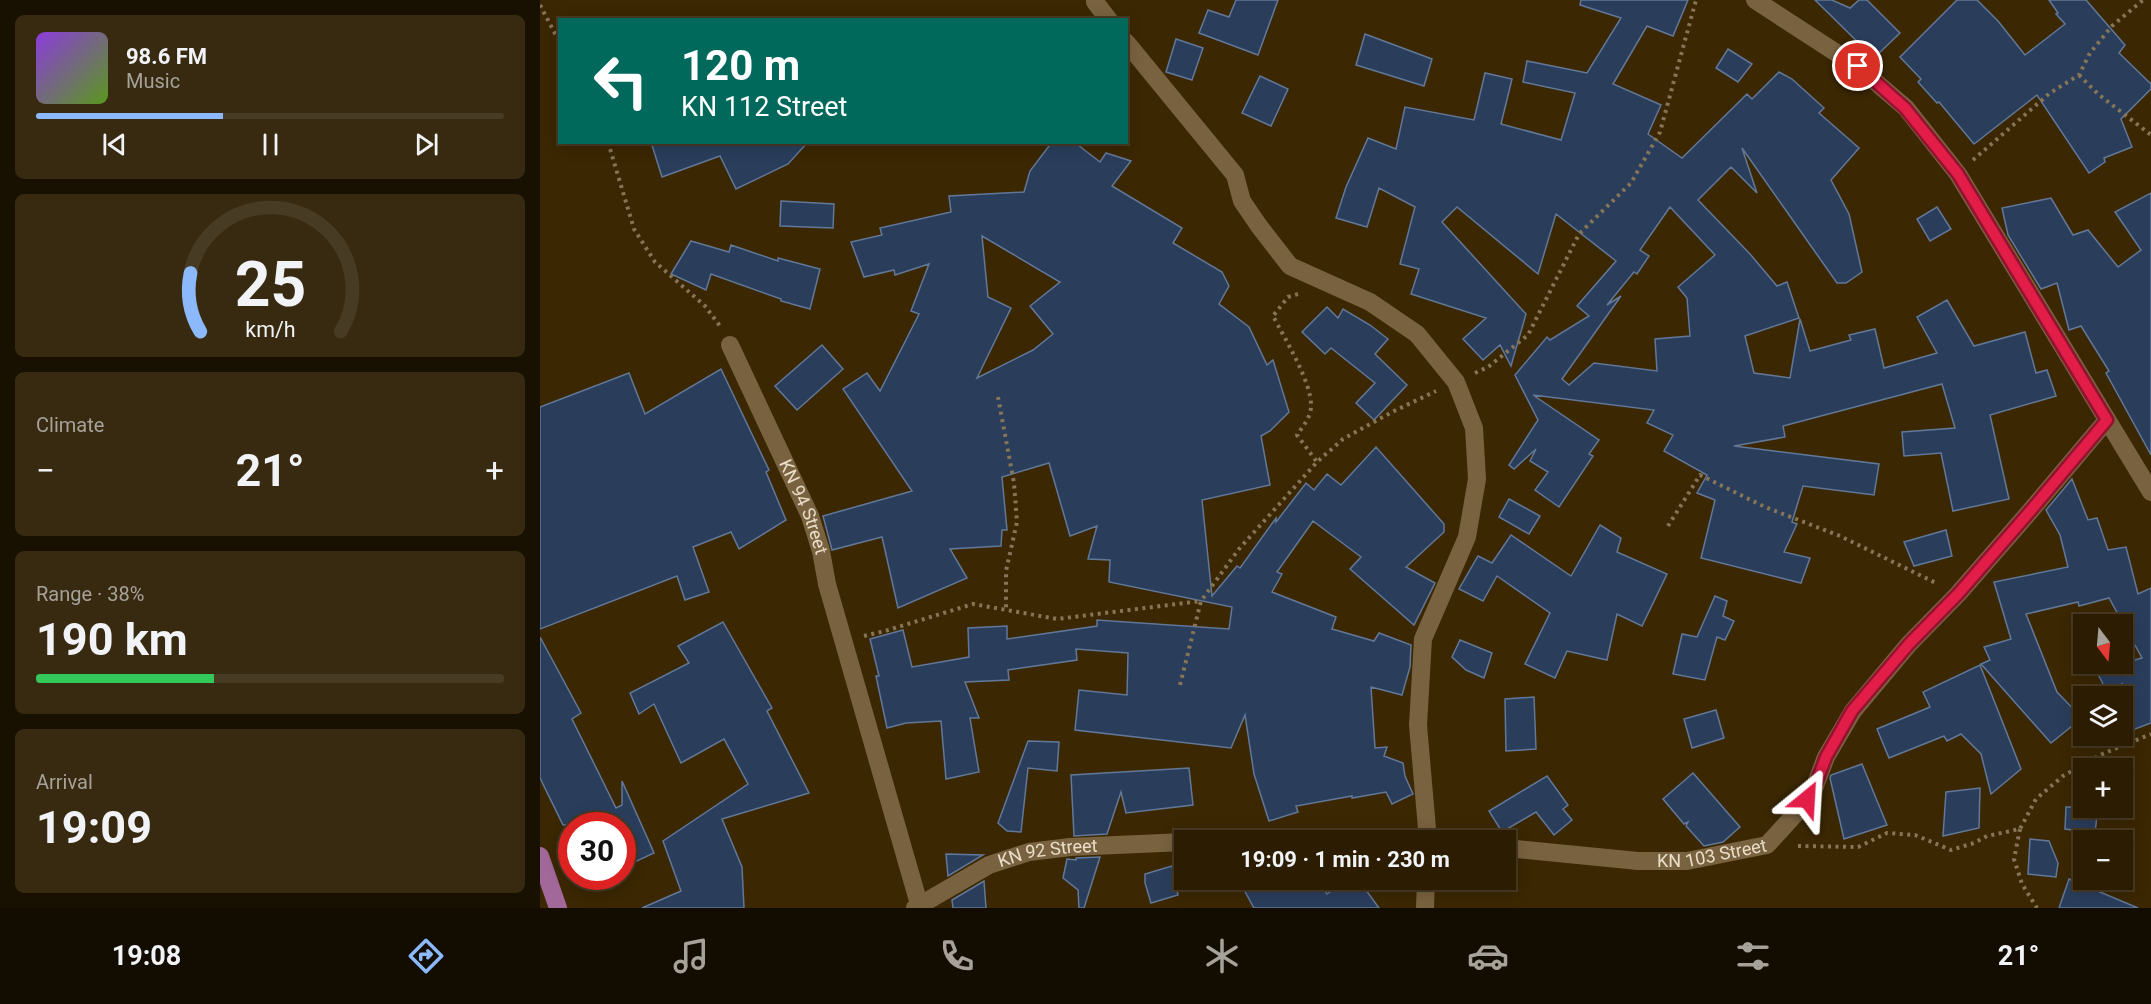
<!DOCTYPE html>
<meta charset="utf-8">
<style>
:root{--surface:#2c1d02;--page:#382a11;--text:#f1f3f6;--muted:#a6a299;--line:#483b24;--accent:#8cb9fc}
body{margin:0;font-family:Roboto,sans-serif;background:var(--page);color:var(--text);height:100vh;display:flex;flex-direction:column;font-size:22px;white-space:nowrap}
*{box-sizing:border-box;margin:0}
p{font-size:20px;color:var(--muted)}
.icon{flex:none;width:33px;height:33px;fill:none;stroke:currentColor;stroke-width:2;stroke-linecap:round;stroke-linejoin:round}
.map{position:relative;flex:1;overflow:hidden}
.sheet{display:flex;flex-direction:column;gap:15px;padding:15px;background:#181001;width:540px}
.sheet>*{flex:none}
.banner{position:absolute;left:18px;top:18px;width:570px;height:126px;border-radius:0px;box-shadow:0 3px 15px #0003,0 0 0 2px var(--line);background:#00695c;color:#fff;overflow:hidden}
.needle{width:39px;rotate:164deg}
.fabs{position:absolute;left:1533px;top:614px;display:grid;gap:12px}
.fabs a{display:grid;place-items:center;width:60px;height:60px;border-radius:0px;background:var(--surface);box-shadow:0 3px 15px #0003,0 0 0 2px var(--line);font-size:30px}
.speed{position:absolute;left:18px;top:812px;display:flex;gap:12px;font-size:30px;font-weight:700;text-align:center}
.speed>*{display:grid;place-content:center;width:78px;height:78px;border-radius:50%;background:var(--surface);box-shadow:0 3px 15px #0003,0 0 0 2px var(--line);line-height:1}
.speed .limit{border:9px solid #d22;background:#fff;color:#111}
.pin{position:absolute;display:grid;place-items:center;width:51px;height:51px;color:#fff;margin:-26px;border:3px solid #fff;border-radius:50%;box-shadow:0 2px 6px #0007}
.me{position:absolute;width:66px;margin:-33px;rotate:27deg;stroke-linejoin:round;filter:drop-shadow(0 0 4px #0008)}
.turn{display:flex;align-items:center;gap:21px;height:126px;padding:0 24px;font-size:27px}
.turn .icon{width:78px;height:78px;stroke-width:2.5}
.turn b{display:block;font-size:42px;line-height:51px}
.big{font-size:45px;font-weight:700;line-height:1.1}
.sheet .tile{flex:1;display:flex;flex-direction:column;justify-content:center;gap:9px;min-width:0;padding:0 21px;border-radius:9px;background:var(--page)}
.sheet .dial{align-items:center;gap:0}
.dial svg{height:156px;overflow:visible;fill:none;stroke:var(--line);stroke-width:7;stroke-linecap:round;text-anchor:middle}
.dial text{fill:var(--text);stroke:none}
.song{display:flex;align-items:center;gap:18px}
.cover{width:72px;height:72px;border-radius:9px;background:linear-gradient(135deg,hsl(270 70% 55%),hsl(90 70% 35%))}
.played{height:6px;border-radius:3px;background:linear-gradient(90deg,var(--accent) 40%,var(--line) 40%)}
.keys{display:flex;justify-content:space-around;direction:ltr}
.heat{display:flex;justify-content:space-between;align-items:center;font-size:33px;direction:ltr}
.charge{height:9px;border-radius:4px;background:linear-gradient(90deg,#34c759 38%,var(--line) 0)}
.trip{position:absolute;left:634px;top:830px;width:342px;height:60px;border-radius:0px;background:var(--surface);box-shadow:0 3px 15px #0003,0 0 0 2px var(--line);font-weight:700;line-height:60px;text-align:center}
.tab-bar{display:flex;height:96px;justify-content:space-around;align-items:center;background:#120c01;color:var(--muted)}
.tab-bar .icon{width:42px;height:42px}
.tab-bar .current{color:var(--accent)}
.tab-bar b{font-size:27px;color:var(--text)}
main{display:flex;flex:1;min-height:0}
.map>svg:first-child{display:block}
</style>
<main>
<section class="sheet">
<div class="tile">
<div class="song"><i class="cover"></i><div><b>98.6 FM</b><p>Music</p></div></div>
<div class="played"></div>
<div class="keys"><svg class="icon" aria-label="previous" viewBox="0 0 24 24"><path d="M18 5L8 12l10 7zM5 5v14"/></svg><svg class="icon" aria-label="pause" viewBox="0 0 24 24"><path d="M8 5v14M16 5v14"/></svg><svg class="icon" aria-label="next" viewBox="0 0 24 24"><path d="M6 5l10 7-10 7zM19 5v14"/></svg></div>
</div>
<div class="tile dial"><svg viewBox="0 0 100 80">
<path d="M14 69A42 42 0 1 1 86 69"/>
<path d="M14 69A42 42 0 0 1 9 39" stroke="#8cb9fc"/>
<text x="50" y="56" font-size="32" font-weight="700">25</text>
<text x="50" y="72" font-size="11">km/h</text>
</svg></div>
<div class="tile"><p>Climate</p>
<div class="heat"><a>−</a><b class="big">21°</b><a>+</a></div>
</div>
<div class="tile"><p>Range · 38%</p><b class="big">190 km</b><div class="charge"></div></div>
<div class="tile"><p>Arrival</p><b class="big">19:09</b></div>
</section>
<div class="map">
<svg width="1611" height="908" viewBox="0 0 1611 908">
<rect width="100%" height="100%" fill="#3b2702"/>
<!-- building -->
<g fill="#2a3e5c" stroke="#627899" stroke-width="1.5" fill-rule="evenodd">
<path d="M696 0H738L718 55 659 33 668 10 689 17Z"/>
<path d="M1041 0H1148L1133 36 1107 26 1073 84 1121 105 1108 134 1142 158 1207 94 1212 99 1239 72 1252 79 1284 108 1279 113 1319 148 1291 180 1309 214 1322 272 1306 283H1297L1202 148 1217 193 1191 167 1158 200 1210 254 1237 286 1247 282 1259 318 1205 336 1214 373 1250 378 1260 319 1270 351 1311 340 1309 335 1335 329 1344 368 1397 353 1377 317 1407 300 1434 346 1485 332 1496 373 1507 370 1516 396 1450 415 1469 499 1413 511 1401 453 1364 456 1362 432 1415 428 1402 384 1243 426 1245 437 1194 446 1339 464 1334 495 1263 486 1252 522 1257 524 1244 552 1270 558 1261 583 1161 558 1175 500 1157 493 1167 475 1124 451 1133 435 1107 423 1114 410 993 395 1059 440 1049 454 1053 456 1019 507 995 490 1008 472 990 461 996 449 974 469 969 465 998 420 975 375 1007 337 1010 340 1049 316 1037 306 1076 261 1016 214 998 274 917 207 902 222 986 314 971 366 960 345 943 360 923 339 946 318 871 294 879 269 860 264 875 207 839 188 827 227 796 218 806 187 828 138 856 149 865 107 934 120 945 73 972 79 961 124 1021 140 1035 93 983 82 987 61 1047 73 1081 18 1040 5ZM1130 207 1175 255 1138 287 1147 298 1150 336 1115 339 1117 371 1054 363 1029 385 1022 379 1081 296 1067 305 1094 272 1097 274 1109 256 1100 250Z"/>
<path d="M1275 0H1292L1310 8 1319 0H1327L1360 33 1334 58Z"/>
<path d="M1417 0H1437L1458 21 1485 55 1525 24 1516 14 1518 13 1509 0H1546L1585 45 1579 53 1611 84V89L1581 119 1592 147 1564 158 1565 162 1549 173 1497 95 1434 144 1399 102 1397 103 1378 82 1381 79 1360 57Z"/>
<path d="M825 34 892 59 884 86 816 65Z"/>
<path d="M636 39 663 48 652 80 626 72Z"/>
<path d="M1188 49 1212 64 1198 82 1176 68Z"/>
<path d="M720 76 748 89 731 126 702 113Z"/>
<path d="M111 142H268L248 164 196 189 180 156 122 177Z"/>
<path d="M512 142H534L560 162 566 153 591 161 572 186 642 228 633 243 682 272 689 286 679 304 709 327 727 365 733 360 749 412 730 431 721 436 730 485 662 500 672 596 697 566 700 568 736 518V522L766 483 774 490 787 474 801 485 836 447 904 524V532L866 567 895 583 874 625 810 569 821 557 773 521 737 572 742 574 732 592 796 617 792 629 834 641 839 633 871 645 870 667 862 695 831 687 835 748 847 747 844 756 863 763 865 776 873 794 852 804 846 792 812 798V796L756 806 758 812 729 821 714 774 705 715 691 748 535 730 539 690 587 695 588 653 536 649 537 660 468 670 469 680 425 682 439 718H430L439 772 406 779 401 721 366 723 347 728 336 676H339L330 639 363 630 372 667 429 657 428 628 467 626V639L557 626V620L689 629 692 607 569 582 570 560 548 559 557 526 530 536 509 463 462 477 467 530H462L461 546 410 549 427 578 358 608 342 537 292 550 283 516 372 491 303 389 327 373 340 391 379 314 371 311 389 264 355 275 354 270 324 277 311 242 342 235 340 228 411 212 409 196 484 192 490 171ZM442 236 520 282 490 306 513 334 493 350 437 378 471 308 448 297Z"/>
<path d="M1611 193V455L1566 373 1569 371 1541 326 1529 330 1517 283 1501 289 1468 235 1462 208 1511 198 1533 235 1548 230 1578 267 1601 250 1575 212Z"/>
<path d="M241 201 294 204 293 228 240 226Z"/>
<path d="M1397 207 1411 229 1390 241 1377 219Z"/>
<path d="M151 241 189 252 191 245 238 261V258L280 269 270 309 241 301V299L171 274 166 290 131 274Z"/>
<path d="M787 307 798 318 803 309 830 325 848 339 835 354 867 385 834 420 816 403 835 383 791 348 785 354 762 332Z"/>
<path d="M282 345 303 369 257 410 235 386Z"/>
<path d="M181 369 229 470 226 472 246 520 199 549 191 532 153 547 169 592 145 600 137 576 0 629V407L89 373 105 414Z"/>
<path d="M1532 479 1548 520 1557 518 1568 550 1586 547 1598 594 1611 588V723L1582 734V684L1569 696 1556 670 1602 658 1569 598 1539 606 1538 602 1486 614 1517 692 1542 718 1511 743 1441 664 1450 660 1444 647 1471 639 1454 582 1528 567 1520 535 1506 510Z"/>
<path d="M969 499 1000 516 989 534 959 517Z"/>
<path d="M1060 525 1081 538 1077 552 1127 574 1102 626 1077 614 1067 660 1027 651 1015 678 985 664 1010 613 957 576 943 601 919 589 938 556 952 563 971 535 1031 576Z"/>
<path d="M1406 530 1412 556 1374 566 1364 542Z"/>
<path d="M1175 596 1187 601 1183 616 1194 621 1185 640 1177 637 1165 680 1133 674 1142 634 1157 637Z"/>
<path d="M183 622 232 708 227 711 269 793 182 819 202 867 204 908H102L141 891 123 841 208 784 184 739 141 763 114 704 99 714 90 693 149 663 138 646Z"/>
<path d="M0 637 41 713 32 719 76 808 82 805V781L114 853 82 868V825H23L0 778Z"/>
<path d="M920 640 952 653 944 678 926 670 912 657Z"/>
<path d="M1440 665 1481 769 1451 794 1441 754 1421 734 1407 741 1404 736 1349 758 1337 729 1390 707 1383 692Z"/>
<path d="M994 697 996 749 966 751 965 699Z"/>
<path d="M1176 710 1184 738 1152 748 1144 719Z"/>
<path d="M488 741 519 742 517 771 488 768 481 832 467 831 458 823Z"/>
<path d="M1322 764 1347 825 1304 839 1290 778 1291 775Z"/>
<path d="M649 768 653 805 586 813 581 792 567 834 534 836 531 775Z"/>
<path d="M1153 773 1200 827 1183 842 1164 846 1146 826 1148 822 1144 824 1123 799Z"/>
<path d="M1007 776 1028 805 1023 809 1032 820 1014 835 996 812 962 832 949 811Z"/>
<path d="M1440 788 1439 828 1403 836 1406 792Z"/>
<path d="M1526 807H1558L1555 833 1525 829Z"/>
<path d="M1490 839 1509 841 1518 863 1516 877 1488 874Z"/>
<path d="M406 854 443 855 408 876Z"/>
<path d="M560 857 544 908H539L538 890 523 878 527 859 536 860V858Z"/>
<path d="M632 866 638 895 611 903 605 883V874Z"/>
<path d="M698 879H777L787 894 809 879H818L839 908H714Z"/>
<path d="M1529 879 1598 908H1519Z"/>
<path d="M444 881 446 908H413L412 900Z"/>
</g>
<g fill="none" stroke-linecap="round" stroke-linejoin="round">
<!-- path -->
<g stroke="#867557" stroke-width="4" stroke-dasharray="3 4.5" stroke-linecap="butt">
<path d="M0 5 20 43"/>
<path d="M1539 75 1558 94 1611 135"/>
<path d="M68 142 94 229 115 262 165 306 180 326"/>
<path d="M1433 160 1510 93 1539 75 1550 53 1572 26 1603 0"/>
<path d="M758 294 748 297 733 316C744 337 772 383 771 406 771 417 763 426 757 435L777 462"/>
<path d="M935 373 948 367 988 335 1039 234 1091 183 1120 132 1156 0"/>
<path d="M458 397 474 483 477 522 466 571V608"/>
<path d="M1128 526 1160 475 1225 507 1300 536 1398 584"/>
<path d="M324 636 345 631 433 604 517 619 661 601"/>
<path d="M640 685 661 601 699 549 777 462 803 439 852 412 896 391"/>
<path d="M1480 829 1474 859 1482 884 1497 908"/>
<path d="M1258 846 1318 847 1347 833 1375 835 1411 850 1434 843 1447 836 1480 829 1496 799 1523 776 1560 755 1611 734"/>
</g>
<!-- minor -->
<g stroke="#79623f" stroke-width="18">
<path d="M555 0V2L569 20"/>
<path d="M1215 0 1318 67 1366 108 1418 174 1611 492"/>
<path d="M586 42 695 175 702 201 719 226 750 266 830 302 877 334 916 382 934 428 937 479 927 537 883 639 878 725 888 840"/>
<path id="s1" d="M190 345 270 516 281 551 287 584 379 904"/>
<path d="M670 840 714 837 833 840"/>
<path id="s2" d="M966 848 1098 861H1147L1227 845 1258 811 1275 786 1286 757 1313 711 1369 644 1418 594 1486 516 1567 420"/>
<path id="s3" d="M375 908 449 865 489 852 530 847 645 842"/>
<path d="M885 908 886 879"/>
</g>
<!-- major -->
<path stroke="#a2689a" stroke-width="18" d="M0 856 18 908"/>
</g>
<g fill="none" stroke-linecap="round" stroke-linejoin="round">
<!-- route casing -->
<g stroke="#92132f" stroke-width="15">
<path id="route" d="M1267 799 1275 786 1286 757 1312 711 1369 644 1418 594 1486 516 1567 420 1418 174 1365 108 1318 66"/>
</g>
<!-- route -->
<use href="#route" stroke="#e11d48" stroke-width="10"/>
</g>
<g text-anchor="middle" stroke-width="6" stroke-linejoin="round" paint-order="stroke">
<!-- street labels -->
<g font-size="18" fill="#eaddca" stroke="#3b2702">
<text dy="6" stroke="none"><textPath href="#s1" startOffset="178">KN 94 Street</textPath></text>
<text dy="6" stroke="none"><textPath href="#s2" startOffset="207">KN 103 Street</textPath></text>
<text dy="6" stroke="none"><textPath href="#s3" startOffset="146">KN 92 Street</textPath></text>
</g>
</g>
</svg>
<div class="fabs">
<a><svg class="needle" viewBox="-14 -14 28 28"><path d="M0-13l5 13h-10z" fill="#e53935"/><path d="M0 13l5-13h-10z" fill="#a6a299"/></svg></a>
<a><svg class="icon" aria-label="layers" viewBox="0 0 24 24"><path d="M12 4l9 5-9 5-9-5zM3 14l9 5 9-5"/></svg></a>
<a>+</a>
<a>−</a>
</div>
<div class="speed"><div class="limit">30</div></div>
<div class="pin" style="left:1318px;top:66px;background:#d93025"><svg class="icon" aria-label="arrive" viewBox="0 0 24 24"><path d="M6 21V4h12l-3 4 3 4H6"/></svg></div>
<svg class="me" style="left:1267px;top:799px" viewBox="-20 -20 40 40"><path d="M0-17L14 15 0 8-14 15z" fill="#e11d48" stroke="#fff" stroke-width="4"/></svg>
<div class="trip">19:09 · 1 min · 230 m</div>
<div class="banner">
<div class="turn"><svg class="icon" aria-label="left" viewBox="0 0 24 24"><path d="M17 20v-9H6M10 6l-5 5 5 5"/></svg><div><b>120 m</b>KN 112 Street</div></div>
</div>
</div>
</main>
<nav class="tab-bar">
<b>19:08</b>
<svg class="icon current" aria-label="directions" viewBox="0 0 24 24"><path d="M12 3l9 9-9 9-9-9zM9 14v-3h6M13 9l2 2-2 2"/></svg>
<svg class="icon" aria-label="music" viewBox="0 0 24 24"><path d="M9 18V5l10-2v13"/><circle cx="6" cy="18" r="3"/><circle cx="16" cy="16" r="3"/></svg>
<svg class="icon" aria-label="phone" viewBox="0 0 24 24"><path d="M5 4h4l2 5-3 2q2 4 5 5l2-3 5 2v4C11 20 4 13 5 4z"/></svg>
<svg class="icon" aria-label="climate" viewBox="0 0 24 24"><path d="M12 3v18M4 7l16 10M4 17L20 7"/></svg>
<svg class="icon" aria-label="car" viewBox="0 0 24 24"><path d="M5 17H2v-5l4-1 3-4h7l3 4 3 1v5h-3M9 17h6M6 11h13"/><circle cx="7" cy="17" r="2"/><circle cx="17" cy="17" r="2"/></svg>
<svg class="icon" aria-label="filters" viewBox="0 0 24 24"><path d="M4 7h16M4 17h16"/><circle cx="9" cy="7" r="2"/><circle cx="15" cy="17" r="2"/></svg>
<b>21°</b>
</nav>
